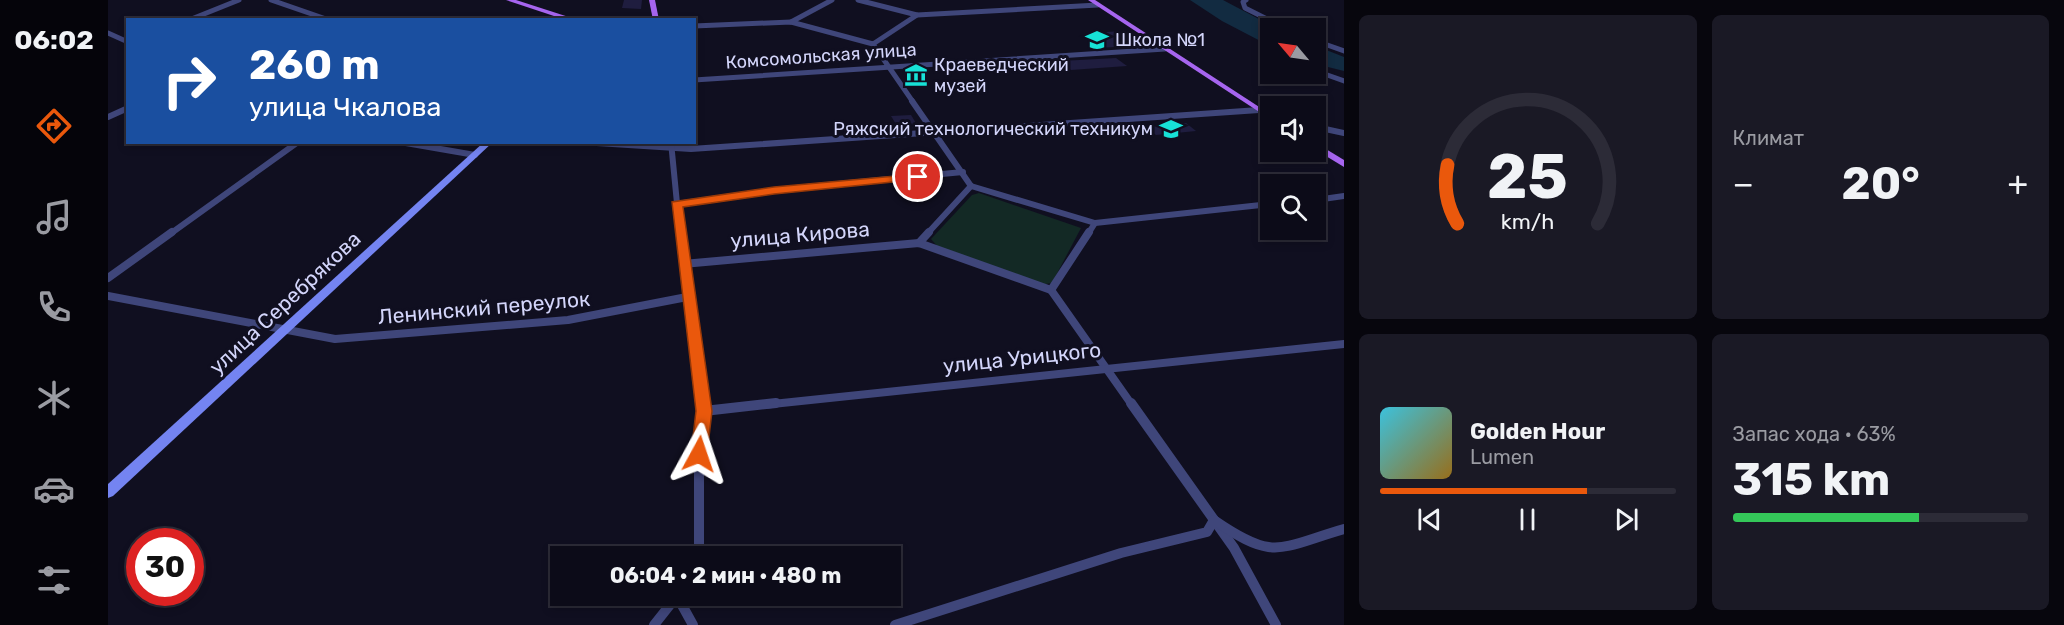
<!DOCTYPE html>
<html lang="ru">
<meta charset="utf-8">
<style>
:root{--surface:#0c0b18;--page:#1a1925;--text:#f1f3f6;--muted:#9a9ba2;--line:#2c2b37;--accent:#ea580c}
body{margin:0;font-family:Rubik,sans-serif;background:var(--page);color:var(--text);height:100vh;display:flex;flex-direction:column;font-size:22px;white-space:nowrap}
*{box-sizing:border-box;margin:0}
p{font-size:20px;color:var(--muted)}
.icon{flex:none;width:33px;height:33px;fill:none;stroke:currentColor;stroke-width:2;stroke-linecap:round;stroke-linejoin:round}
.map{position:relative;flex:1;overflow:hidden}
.details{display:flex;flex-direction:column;gap:15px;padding:15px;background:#07060d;width:720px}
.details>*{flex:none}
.guide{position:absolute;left:18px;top:18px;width:570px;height:126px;border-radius:0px;box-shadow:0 3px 9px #0003,0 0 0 2px var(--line);background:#1a4fa0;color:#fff;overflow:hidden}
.needle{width:39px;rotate:299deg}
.buttons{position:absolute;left:1152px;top:18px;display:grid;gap:12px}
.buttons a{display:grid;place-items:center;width:66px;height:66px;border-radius:0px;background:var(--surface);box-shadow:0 3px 9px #0003,0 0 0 2px var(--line);font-size:30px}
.speed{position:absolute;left:18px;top:528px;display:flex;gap:12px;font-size:30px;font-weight:700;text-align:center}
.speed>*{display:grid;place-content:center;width:78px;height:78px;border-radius:50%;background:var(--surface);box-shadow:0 3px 9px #0003,0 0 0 2px var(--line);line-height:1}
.speed .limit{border:9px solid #d22;background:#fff;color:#111}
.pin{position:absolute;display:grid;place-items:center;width:51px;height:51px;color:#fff;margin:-26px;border:3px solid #fff;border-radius:50%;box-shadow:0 2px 6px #0007}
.me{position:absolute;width:66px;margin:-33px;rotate:5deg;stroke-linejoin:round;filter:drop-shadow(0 0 4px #0008)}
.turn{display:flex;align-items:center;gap:21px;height:126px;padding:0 24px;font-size:27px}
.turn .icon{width:78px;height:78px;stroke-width:2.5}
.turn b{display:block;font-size:42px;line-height:51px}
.big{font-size:45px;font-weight:700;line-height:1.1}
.details .tile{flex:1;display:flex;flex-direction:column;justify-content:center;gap:9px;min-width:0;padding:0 21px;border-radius:9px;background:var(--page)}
.details .dial{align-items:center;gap:0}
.dial svg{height:156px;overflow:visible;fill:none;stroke:var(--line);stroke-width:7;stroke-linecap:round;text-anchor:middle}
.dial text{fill:var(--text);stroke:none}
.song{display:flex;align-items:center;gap:18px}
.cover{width:72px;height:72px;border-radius:9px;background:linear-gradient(135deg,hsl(190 70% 55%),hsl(40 70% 35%))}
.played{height:6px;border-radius:3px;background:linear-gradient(90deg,var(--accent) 70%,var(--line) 70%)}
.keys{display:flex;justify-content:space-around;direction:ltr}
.heat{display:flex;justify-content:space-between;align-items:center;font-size:33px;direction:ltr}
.charge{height:9px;border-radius:4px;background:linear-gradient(90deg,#34c759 63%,var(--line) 0)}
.details .tiles{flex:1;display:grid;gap:15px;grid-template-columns:repeat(2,1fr)}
.trip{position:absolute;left:442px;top:546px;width:351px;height:60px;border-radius:0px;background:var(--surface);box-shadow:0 3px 9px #0003,0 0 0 2px var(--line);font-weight:700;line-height:60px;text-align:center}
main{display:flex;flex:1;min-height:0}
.tab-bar{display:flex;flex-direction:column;width:108px;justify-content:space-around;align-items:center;background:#05040a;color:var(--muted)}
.tab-bar .icon{width:42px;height:42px}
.tab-bar .selected{color:var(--accent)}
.tab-bar b{font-size:27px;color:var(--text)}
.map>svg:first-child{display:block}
</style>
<main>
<nav class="tab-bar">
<b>06:02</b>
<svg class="icon selected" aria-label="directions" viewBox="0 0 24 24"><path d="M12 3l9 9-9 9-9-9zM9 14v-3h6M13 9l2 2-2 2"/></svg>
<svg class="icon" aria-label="music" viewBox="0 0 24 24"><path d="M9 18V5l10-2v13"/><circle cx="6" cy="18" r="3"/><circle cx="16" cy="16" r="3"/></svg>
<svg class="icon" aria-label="phone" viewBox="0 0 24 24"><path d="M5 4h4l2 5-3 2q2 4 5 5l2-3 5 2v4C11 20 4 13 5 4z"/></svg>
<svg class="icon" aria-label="climate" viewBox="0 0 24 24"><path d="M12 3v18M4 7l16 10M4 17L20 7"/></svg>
<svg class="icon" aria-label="car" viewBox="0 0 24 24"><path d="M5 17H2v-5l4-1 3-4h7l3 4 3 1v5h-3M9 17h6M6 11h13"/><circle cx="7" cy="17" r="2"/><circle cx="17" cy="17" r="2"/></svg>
<svg class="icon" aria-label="filters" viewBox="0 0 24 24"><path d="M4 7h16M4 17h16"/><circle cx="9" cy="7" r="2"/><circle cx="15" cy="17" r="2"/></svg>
</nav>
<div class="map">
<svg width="1236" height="625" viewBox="0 0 1236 625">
<rect width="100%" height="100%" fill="#100f20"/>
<!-- green -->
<path fill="#132925" d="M871 193 973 228 944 283 931 285 829 246 823 239 864 195Z"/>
<!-- water -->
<g fill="#122b41">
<path d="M1082 0H1115L1168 28H1162V46L1114 21Z"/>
<path d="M1208 46 1236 57V71L1208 64Z"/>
</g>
<!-- building -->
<g fill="#1f1d3f">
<path d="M516 0H534L533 9 514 8Z"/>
<path d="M1016 31 1037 45 991 48 976 37 1004 36 998 32Z"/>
<path d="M1008 58 1019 66 963 70 953 61Z"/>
<path d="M803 115 811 128 791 129 783 116Z"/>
<path d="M1078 123 1088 131 1048 135 1038 127Z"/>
</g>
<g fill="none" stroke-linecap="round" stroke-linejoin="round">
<!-- minor-far3 -->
<g stroke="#3f467a" stroke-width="5">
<path d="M163 0 221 20"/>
<path d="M1138 0 1135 2 1137 8 1177 28"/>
<path d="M809 15 990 5"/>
<path d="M81 20 131 0"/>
<path d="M683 22 724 0"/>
<path d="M586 26 683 22 765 44 809 15 750 0"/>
<path d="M0 33 20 42"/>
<path d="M1208 41 1236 51"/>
<path d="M765 44 805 102"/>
<path d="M1208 71 1236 81"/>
<path d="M586 80 1057 49"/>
</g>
<!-- minor-far2 -->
<g stroke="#3f467a" stroke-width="6">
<path d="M804 101 863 186"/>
<path d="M0 117 20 108"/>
<path d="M1208 127 1236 133"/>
<path d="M292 142 367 155"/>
<path d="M473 142 583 149 1151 110"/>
<path d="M563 142 572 234"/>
<path d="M863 186 987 223 980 234"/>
<path d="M1208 200 1236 196"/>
<path d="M568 204 666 190 855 172"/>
<path d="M987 223 1162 204"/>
<path d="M62 234 190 142"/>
<path d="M819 234 863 186"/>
</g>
<!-- minor-far1 -->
<g stroke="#3f467a" stroke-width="8">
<path d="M572 232 595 405"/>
<path d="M811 243 821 232"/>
<path d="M575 264 811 243 943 290 981 232"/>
<path d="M0 278 64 232"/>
<path d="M943 290 1024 405"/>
<path d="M0 296 227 339 460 320 579 297"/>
<path d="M655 405 1236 344"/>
</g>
<!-- minor -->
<g stroke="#3f467a" stroke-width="10">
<path d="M1023 403 1126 548 1168 625"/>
<path d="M596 411 668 403"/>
<path d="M591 556V440L595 403"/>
<path d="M569 596 585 625"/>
<path d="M546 625 569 596"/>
<path d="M787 625 1013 553 1099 532 1106 520C1167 562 1170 548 1236 529"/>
</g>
<!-- secondary -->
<path fill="#7484f1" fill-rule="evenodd" d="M376 142H385L5 496 0 498V484Z"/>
<!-- primary -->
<g fill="#a665ef" fill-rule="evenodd">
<path d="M398 0H408L470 20H458Z"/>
<path d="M541 0H547L551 20H545Z"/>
<path d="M980 0H987L1162 114V119Z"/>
<path d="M1208 143 1236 160V167L1208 150Z"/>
</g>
</g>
<!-- route -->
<path fill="#ea580c" stroke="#983908" stroke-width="1.5" d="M810 174 814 175V179L666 194 575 207 604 411 599 454 597 459H585L583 454 588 411 564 202 666 187Z"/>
<!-- icons -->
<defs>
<g id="school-bare" transform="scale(1.8)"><path d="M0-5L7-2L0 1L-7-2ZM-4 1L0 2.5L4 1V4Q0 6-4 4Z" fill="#17e2d7" stroke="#100f20" stroke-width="2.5" paint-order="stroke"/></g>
<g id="museum-bare" transform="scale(1.8)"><path d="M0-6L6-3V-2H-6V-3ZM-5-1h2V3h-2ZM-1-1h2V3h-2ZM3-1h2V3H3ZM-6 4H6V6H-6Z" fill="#17e2d7" stroke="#100f20" stroke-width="2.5" paint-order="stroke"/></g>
<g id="university-bare" transform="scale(1.8)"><path d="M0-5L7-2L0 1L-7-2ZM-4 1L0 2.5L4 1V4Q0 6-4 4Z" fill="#17e2d7" stroke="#100f20" stroke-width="2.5" paint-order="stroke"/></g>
</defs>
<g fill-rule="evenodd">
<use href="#school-bare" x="989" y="40"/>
<use href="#museum-bare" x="808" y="75"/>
<use href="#university-bare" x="1063" y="129"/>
</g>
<g text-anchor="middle" stroke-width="6" stroke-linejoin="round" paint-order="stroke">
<!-- far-poi labels -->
<g font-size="18" fill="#d3d5fa" stroke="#100f20" text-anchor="start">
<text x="1007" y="46">Школа №1</text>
<text x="826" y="71">Краеведческий<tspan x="826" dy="21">музей</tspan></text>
<text x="1045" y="135" text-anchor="end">Ряжский технологический техникум</text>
</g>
<!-- far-street labels -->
<g font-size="18" fill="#d3d5fa" stroke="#100f20">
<text transform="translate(713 56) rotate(-4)" y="6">Комсомольская улица</text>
</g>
<!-- street labels -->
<g font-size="21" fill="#d3d5fa" stroke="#100f20">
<text transform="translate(692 235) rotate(-5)" y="7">улица Кирова</text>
<text transform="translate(177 303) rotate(-43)" y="7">улица Серебрякова</text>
<text transform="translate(376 308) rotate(-5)" y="7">Ленинский переулок</text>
<text transform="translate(914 358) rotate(-6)" y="7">улица Урицкого</text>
</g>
</g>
</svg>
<div class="buttons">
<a><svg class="needle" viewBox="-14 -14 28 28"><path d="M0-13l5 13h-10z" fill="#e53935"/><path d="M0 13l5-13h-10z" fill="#9a9ba2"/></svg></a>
<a><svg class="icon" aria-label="sound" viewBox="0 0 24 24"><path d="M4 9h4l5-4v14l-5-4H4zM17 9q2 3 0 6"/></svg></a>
<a><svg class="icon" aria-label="search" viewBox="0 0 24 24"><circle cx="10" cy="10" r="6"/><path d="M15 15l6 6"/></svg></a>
</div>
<div class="speed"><div class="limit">30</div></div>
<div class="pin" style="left:810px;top:177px;background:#d93025"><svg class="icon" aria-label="arrive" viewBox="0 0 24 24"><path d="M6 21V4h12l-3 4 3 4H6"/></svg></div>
<svg class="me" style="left:591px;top:454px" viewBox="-20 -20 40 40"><path d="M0-17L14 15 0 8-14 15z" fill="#ea580c" stroke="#fff" stroke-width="4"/></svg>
<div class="trip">06:04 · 2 мин · 480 m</div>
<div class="guide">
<div class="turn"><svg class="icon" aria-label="right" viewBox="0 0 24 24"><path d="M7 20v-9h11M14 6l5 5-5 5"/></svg><div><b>260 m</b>улица Чкалова</div></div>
</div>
</div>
<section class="details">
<div class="tiles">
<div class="tile dial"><svg viewBox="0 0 100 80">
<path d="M14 69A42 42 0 1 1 86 69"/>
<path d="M14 69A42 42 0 0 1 9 39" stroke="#ea580c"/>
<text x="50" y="56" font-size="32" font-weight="700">25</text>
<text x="50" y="72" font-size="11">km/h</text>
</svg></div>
<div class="tile"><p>Климат</p>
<div class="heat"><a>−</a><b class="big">20°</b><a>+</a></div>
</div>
<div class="tile">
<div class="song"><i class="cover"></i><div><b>Golden Hour</b><p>Lumen</p></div></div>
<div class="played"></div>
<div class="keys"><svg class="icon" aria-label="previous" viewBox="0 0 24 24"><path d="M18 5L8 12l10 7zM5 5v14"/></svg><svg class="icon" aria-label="pause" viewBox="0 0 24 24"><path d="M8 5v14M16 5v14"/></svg><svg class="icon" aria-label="next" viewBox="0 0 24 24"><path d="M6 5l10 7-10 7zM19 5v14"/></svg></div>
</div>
<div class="tile"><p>Запас хода · 63%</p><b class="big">315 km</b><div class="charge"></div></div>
</div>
</section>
</main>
